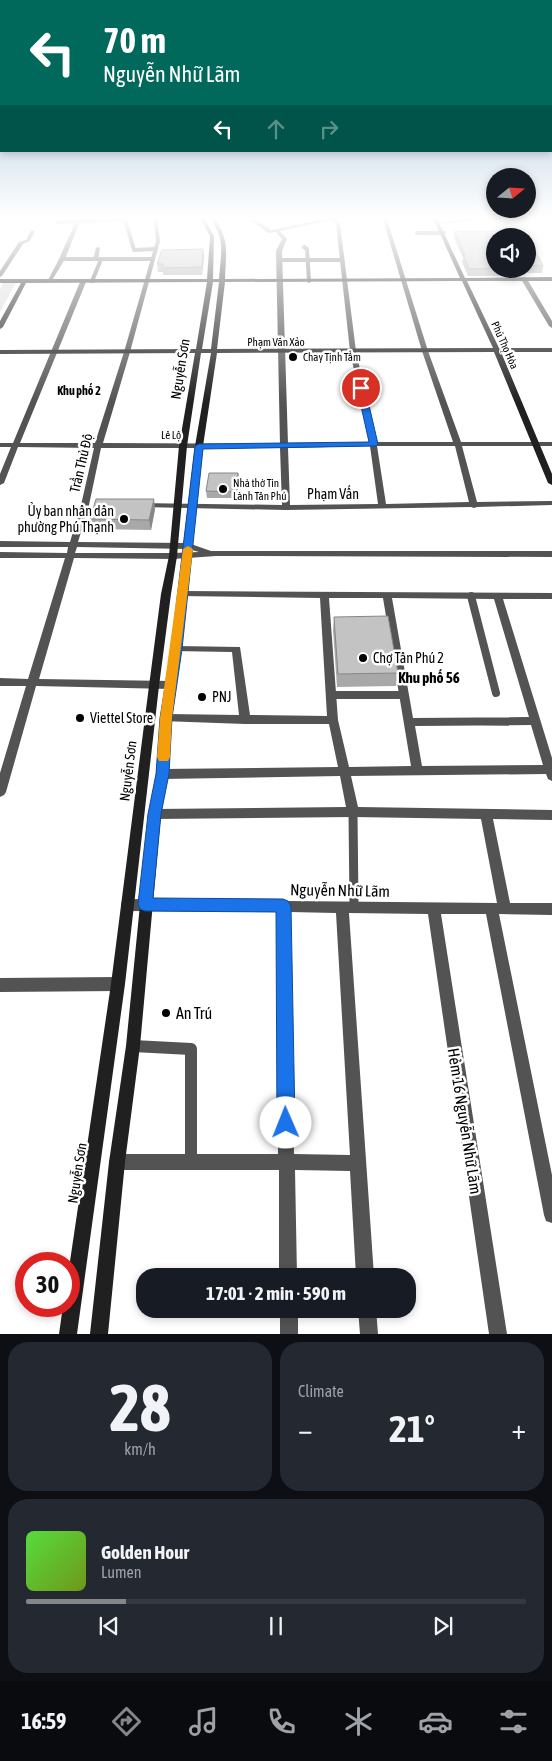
<!DOCTYPE html>
<meta charset="utf-8">
<style>
:root{--surface:#171b24;--page:#242831;--text:#f1f3f6;--muted:#9ea1a6;--line:#363941;--accent:#858687}
body{margin:0;font-family:"Asap Condensed",sans-serif;background:var(--page);color:var(--text);height:100vh;display:flex;flex-direction:column;font-size:19px;white-space:nowrap}
*{box-sizing:border-box;margin:0}
p{font-size:16px;color:var(--muted)}
.icon{flex:none;width:28px;height:28px;fill:none;stroke:currentColor;stroke-width:2;stroke-linecap:round;stroke-linejoin:round}
.map{position:relative;height:1334px;overflow:hidden}
.details{display:flex;flex-direction:column;gap:8px;padding:8px;background:#0d0f14;flex:1}
.details>*{flex:none}
.guide{position:absolute;left:0px;top:0px;width:552px;height:152px;box-shadow:0 2px 8px #0003;background:#00695c;color:#fff;overflow:hidden}
.needle{width:32px;rotate:72deg}
.controls{position:absolute;left:486px;top:168px;display:grid;gap:10px}
.controls a{display:grid;place-items:center;width:50px;height:50px;border-radius:50%;background:var(--surface);box-shadow:0 2px 8px #0003;font-size:25px}
.speed{position:absolute;left:15px;top:1252px;display:flex;gap:10px;font-size:25px;font-weight:700;text-align:center}
.speed>*{display:grid;place-content:center;width:65px;height:65px;border-radius:50%;background:var(--surface);box-shadow:0 2px 8px #0003;line-height:1}
.speed .limit{border:8px solid #d22;background:#fff;color:#111}
.pin{position:absolute;display:grid;place-items:center;width:42px;height:42px;color:#fff;margin:-21px;border:2px solid #fff;border-radius:50%;box-shadow:0 1px 5px #0007}
.me{position:absolute;width:55px;margin:-28px;rotate:359deg;stroke-linejoin:round;filter:drop-shadow(0 0 4px #0008)}
.turn{display:flex;align-items:center;gap:18px;height:105px;padding:0 20px;font-size:22px}
.turn .icon{width:65px;height:65px;stroke-width:2.5}
.turn b{display:block;font-size:35px;line-height:42px}
.lanes{display:flex;align-items:center;height:48px;padding:0 20px;background:#0003;justify-content:center;gap:25px;direction:ltr}
.lanes .off{opacity:.35}
.big{font-size:38px;font-weight:700;line-height:1.1}
.details .card{flex:1;display:flex;flex-direction:column;justify-content:center;gap:8px;min-width:0;padding:0 18px;border-radius:20px;background:var(--page)}
.details .dial{align-items:center;gap:0}
.dial b{font-size:65px;line-height:1}
.song{display:flex;align-items:center;gap:15px}
.cover{width:60px;height:60px;border-radius:8px;background:linear-gradient(135deg,hsl(110 70% 55%),hsl(80 70% 35%))}
.played{height:5px;border-radius:2px;background:linear-gradient(90deg,var(--accent) 20%,var(--line) 20%)}
.keys{display:flex;justify-content:space-around;direction:ltr}
.heat{display:flex;justify-content:space-between;align-items:center;font-size:28px;direction:ltr}
.details .tiles{flex:1;display:grid;gap:8px;grid-template-columns:1fr 1fr}
.card:last-child{grid-column:span 2}
.trip{position:absolute;left:136px;top:1268px;width:280px;height:50px;border-radius:20px;background:var(--surface);box-shadow:0 2px 8px #0003;font-weight:700;line-height:50px;text-align:center}
.menu{display:flex;height:80px;justify-content:space-around;align-items:center;background:#090b0e;color:var(--muted)}
.menu .icon{width:35px;height:35px}
.menu .selected{color:var(--accent)}
.menu b{font-size:22px;color:var(--text)}
.map>svg:first-child{display:block}
</style>
<div class="map">
<svg width="552" height="1334" viewBox="0 0 552 1334">
<rect width="100%" height="100%" fill="#fff"/>
<!-- green -->
<path fill="#dadada" d="M3 283H16L0 312V289Z"/>
<g fill="none" stroke-linecap="round" stroke-linejoin="round">
<!-- lane-far3 -->
<g stroke="#535353" stroke-width="4">
<path d="M121 216 125 219 134 250 155 249"/>
<path d="M435 217 456 216"/>
<path d="M57 222 125 219"/>
<path d="M417 233H444"/>
<path d="M304 247 307 249 309 281"/>
<path d="M62 259H152"/>
<path d="M279 260H342"/>
<path d="M92 281 100 262"/>
</g>
<!-- lane-far2 -->
<g stroke="#535353" stroke-width="8">
<path d="M471 596 496 693"/>
<path d="M331 695H404"/>
</g>
<!-- lane-far1 -->
<path stroke="#535353" stroke-width="9" d="M353 812 354 906"/>
<!-- lane -->
<path stroke="#535353" stroke-width="12" d="M133 1046 191 1049V1161"/>
<!-- street -->
<g fill="#535353" fill-rule="evenodd">
<path d="M153 216H157L160 241 130 352 103 443 280 444 276 251 282 239 276 232 268 233 251 220 255 219 271 230 329 218 327 216H347L336 219 340 224 356 351 376 442H453L422 351 382 216H386L428 351 461 442H552V446H462L477 502 552 501V505L477 507 474 508 471 507 286 510 141 507H138V503L282 505 280 448H101L89 505 78 542 188 543 211 551H552V557L216 556 173 559 74 558 39 679 171 681 176 685 171 689 36 686 6 792 4 795 0 797V773L26 686H0V678L28 679 65 558H0V552L67 553 68 547H0V541L70 542 81 505 94 448 18 447 4 483 0 485V474L11 447H0V443H13L80 282 83 280 86 282 20 443H95L124 352 156 241ZM331 220 336 224 350 351 369 442 288 444 282 251 287 239 280 231ZM370 446 378 504 290 505 288 448ZM377 446H455L469 502 386 504ZM77 547 188 549 199 552 173 553H75Z"/>
<path d="M498 216H515L439 224 437 223Z"/>
<path d="M78 220 80 221 65 259 51 282H47L59 259 76 221Z"/>
<path d="M31 230 35 231 30 241 23 244 2 276 0 277V271L19 242 26 240Z"/>
<path d="M98 247 100 248 98 259 93 260 96 248Z"/>
<path d="M524 277 527 279 552 321V328L549 326 521 279Z"/>
<path d="M183 591 552 593V599H503L552 758V781L548 779 546 774 351 776 358 807 552 810V820L493 819 510 903H552V915L499 914 552 1175V1223L546 1221 544 1215 486 914H441L507 1334H489L428 914 349 913 374 1276H356L350 1171 295 1170 297 1276H279V1170H117L111 1168 109 1162 111 1156 117 1154H278L277 912 127 911 122 909 121 905 122 901 127 899 279 901 283 899 287 901 497 903 481 819 353 817 155 819 151 817 149 814 151 811 155 809 346 807 340 776 162 779 158 777 156 774 158 771 162 769 338 767 329 724H245L162 721 161 718 162 715 166 714 239 715 232 652 173 651 171 649 173 647 176 646 240 647 250 715 327 716 320 598 180 596 178 594ZM329 598H383L411 766 349 767 338 720ZM392 598 494 599 529 717 413 718ZM531 725 543 765 422 766 415 726ZM290 912 336 913 350 1155 294 1154Z"/>
<path d="M118 977 123 979 125 984 123 989 118 991 0 992V978Z"/>
<rect x="280" y="1309" width="18" height="25"/>
<path d="M358 1309H376L378 1334H360Z"/>
</g>
<!-- secondary -->
<path fill="#202020" fill-rule="evenodd" d="M199 216H203L214 236 213 279H219C221 250 226 241 209 216H213C230 240 226 251 225 279L460 278 432 216H436L465 278 552 277V281H467L499 348H552V352H501L552 474V485L548 483 494 352 217 353 203 446 181 649 171 718 168 774 161 814 140 1046 125 1162 108 1334H90L109 1162 126 1046 149 814 156 774 161 718 171 649 195 446 211 353H201L187 446 177 556 171 594 159 686 125 984 77 1334H59L63 1306H69V1268L111 984 149 686 161 594 169 556 179 446 195 353 0 354V350L196 349 207 282 26 283 3 327 0 329V321L21 283H0V279H207L210 236ZM462 281 493 348 217 349 225 282ZM213 282H219L211 349H202Z"/>
</g>
<!-- wall -->
<g fill="#a8a8a8">
<path d="M455 231 495 236V269H528V237L543 266 542 273H517L516 276H468L462 262 463 258 454 238Z"/>
<path d="M203 249 204 257 202 275H163V272H158L157 264Z"/>
<path d="M238 473 239 480 237 498H207L206 491Z"/>
<path d="M155 509 151 530 92 529 90 519Z"/>
<path d="M334 617 398 673 396 686 337 687 333 630Z"/>
</g>
<!-- shaded-wall -->
<g fill="#888">
<path d="M203 249 204 257 202 275V267Z"/>
<path d="M238 473 239 480 237 498V492Z"/>
<path d="M154 499 155 509 151 530 149 520Z"/>
</g>
<!-- building -->
<g fill="#c3c3c3" stroke="#888">
<path d="M455 231H524L527 236H495V268L469 269 463 254 465 255Z"/>
<path d="M528 237 543 266 528 265Z"/>
<path d="M203 249 202 267 163 268V264H157L162 250Z"/>
<path d="M209 473H238L237 492 206 491Z"/>
<path d="M96 499H154L149 520 90 519Z"/>
<path d="M388 616 398 673 338 674 334 617Z"/>
</g>
<!-- sky -->
<linearGradient id="sky" x2="0" y2="1"><stop stop-color="#8baccc"/><stop offset="0.54" stop-color="#fff"/><stop offset="1" stop-color="#fff" stop-opacity="0"/></linearGradient>
<rect width="552" height="403" fill="url(#sky)"/>
<!-- route -->
<path fill="#1a73e8" stroke="#114b97" d="M361 386 365 388 378 444 376 446 203 449 182 649 172 718 169 774 161 814 153 898 283 899 288 901 291 906 295 1123 292 1129 286 1132 280 1129 277 1123 276 912 145 911 140 909 138 904 148 814 156 774 160 718 171 649 195 446 199 444 369 442 357 388Z"/>
<!-- slow -->
<path fill="#f59e0b" d="M188 546 193 549 172 718 170 757 168 761H159L157 757 160 718 183 549Z"/>
<!-- markers -->
<g fill="#000" stroke="#fff" stroke-width="2">
<circle cx="293" cy="357" r="5"/>
<circle cx="223" cy="489" r="5"/>
<circle cx="124" cy="519" r="5"/>
<circle cx="363" cy="658" r="5"/>
<circle cx="202" cy="697" r="5"/>
<circle cx="80" cy="718" r="5"/>
<circle cx="166" cy="1013" r="5"/>
</g>
<g text-anchor="middle" stroke-width="5" stroke-linejoin="round" paint-order="stroke">
<!-- far-street labels -->
<g font-size="11" fill="#000" stroke="#fff">
<text x="276" y="346">Phạm Văn Xảo</text>
<text transform="translate(505 345) rotate(66)" y="4">Phú Thọ Hòa</text>
<text x="171" y="439">Lê Lộ</text>
</g>
<!-- far-poi labels -->
<g font-size="11" fill="#000" stroke="#fff" text-anchor="start">
<text x="303" y="361">Chay Tịnh Tầm</text>
<text x="233" y="487">Nhà thờ Tin<tspan x="233" dy="13">Lành Tân Phú</tspan></text>
</g>
<!-- far-neighbourhood labels -->
<g font-size="12" font-weight="bold" fill="#000" stroke="#fff">
<text x="79" y="395">Khu phố 2</text>
</g>
<!-- street labels -->
<g font-size="14" fill="#000" stroke="#fff">
<text transform="translate(180 369) rotate(-81)" y="5">Nguyễn Sơn</text>
<text transform="translate(81 463) rotate(-77)" y="5">Trần Thủ Độ</text>
<text x="333" y="499">Phạm Vấn</text>
<text transform="translate(128 771) rotate(-83)" y="5">Nguyễn Sơn</text>
<text transform="translate(77 1173) rotate(-81)" y="5">Nguyễn Sơn</text>
</g>
<!-- poi labels -->
<g font-size="14" fill="#000" stroke="#fff" text-anchor="start">
<text x="114" y="516" text-anchor="end">Ủy ban nhân dân<tspan x="114" dy="16">phường Phú Thạnh</tspan></text>
<text x="373" y="663">Chợ Tân Phú 2</text>
<text x="212" y="702">PNJ</text>
<text x="90" y="723">Viettel Store</text>
</g>
<!-- neighbourhood labels -->
<g font-size="15" font-weight="bold" fill="#000" stroke="#fff">
<text x="429" y="683">Khu phố 56</text>
</g>
<!-- near-street labels -->
<g font-size="16" fill="#000" stroke="#fff">
<text transform="translate(340 890) rotate(1)" y="6">Nguyễn Nhữ Lãm</text>
<text transform="translate(465 1121) rotate(81)" y="6">Hẻm 16 Nguyễn Nhữ Lãm</text>
</g>
<!-- near-poi labels -->
<g font-size="16" fill="#000" stroke="#fff" text-anchor="start">
<text x="176" y="1019">An Trú</text>
</g>
</g>
</svg>
<div class="controls">
<a><svg class="needle" viewBox="-14 -14 28 28"><path d="M0-13l5 13h-10z" fill="#e53935"/><path d="M0 13l5-13h-10z" fill="#9ea1a6"/></svg></a>
<a><svg class="icon" aria-label="sound" viewBox="0 0 24 24"><path d="M4 9h4l5-4v14l-5-4H4zM17 9q2 3 0 6"/></svg></a>
</div>
<div class="speed"><div class="limit">30</div></div>
<div class="pin" style="left:361px;top:388px;background:#d93025"><svg class="icon" aria-label="arrive" viewBox="0 0 24 24"><path d="M6 21V4h12l-3 4 3 4H6"/></svg></div>
<svg class="me" style="left:286px;top:1123px" viewBox="-20 -20 40 40"><circle r="19" fill="#fff"/><path d="M0-13L10 11 0 6-10 11z" fill="#1a73e8"/></svg>
<div class="trip">17:01 · 2 min · 590 m</div>
<div class="guide">
<div class="turn"><svg class="icon" aria-label="left" viewBox="0 0 24 24"><path d="M17 20v-9H6M10 6l-5 5 5 5"/></svg><div><b>70 m</b>Nguyễn Nhữ Lãm</div></div>
<div class="lanes"><svg class="icon" aria-label="left" viewBox="0 0 24 24"><path d="M17 20v-9H6M10 6l-5 5 5 5"/></svg><svg class="icon off" aria-label="ahead" viewBox="0 0 24 24"><path d="M12 20V5M6 11l6-6 6 6"/></svg><svg class="icon off" aria-label="right" viewBox="0 0 24 24"><path d="M7 20v-9h11M14 6l5 5-5 5"/></svg></div>
</div>
</div>
<section class="details">
<div class="tiles">
<div class="card dial"><b>28</b><p>km/h</p></div>
<div class="card"><p>Climate</p>
<div class="heat"><a>−</a><b class="big">21°</b><a>+</a></div>
</div>
<div class="card">
<div class="song"><i class="cover"></i><div><b>Golden Hour</b><p>Lumen</p></div></div>
<div class="played"></div>
<div class="keys"><svg class="icon" aria-label="previous" viewBox="0 0 24 24"><path d="M18 5L8 12l10 7zM5 5v14"/></svg><svg class="icon" aria-label="pause" viewBox="0 0 24 24"><path d="M8 5v14M16 5v14"/></svg><svg class="icon" aria-label="next" viewBox="0 0 24 24"><path d="M6 5l10 7-10 7zM19 5v14"/></svg></div>
</div>
</div>
</section>
<nav class="menu">
<b>16:59</b>
<svg class="icon selected" aria-label="directions" viewBox="0 0 24 24"><path d="M12 3l9 9-9 9-9-9zM9 14v-3h6M13 9l2 2-2 2"/></svg>
<svg class="icon" aria-label="music" viewBox="0 0 24 24"><path d="M9 18V5l10-2v13"/><circle cx="6" cy="18" r="3"/><circle cx="16" cy="16" r="3"/></svg>
<svg class="icon" aria-label="phone" viewBox="0 0 24 24"><path d="M5 4h4l2 5-3 2q2 4 5 5l2-3 5 2v4C11 20 4 13 5 4z"/></svg>
<svg class="icon" aria-label="climate" viewBox="0 0 24 24"><path d="M12 3v18M4 7l16 10M4 17L20 7"/></svg>
<svg class="icon" aria-label="car" viewBox="0 0 24 24"><path d="M5 17H2v-5l4-1 3-4h7l3 4 3 1v5h-3M9 17h6M6 11h13"/><circle cx="7" cy="17" r="2"/><circle cx="17" cy="17" r="2"/></svg>
<svg class="icon" aria-label="filters" viewBox="0 0 24 24"><path d="M4 7h16M4 17h16"/><circle cx="9" cy="7" r="2"/><circle cx="15" cy="17" r="2"/></svg>
</nav>
